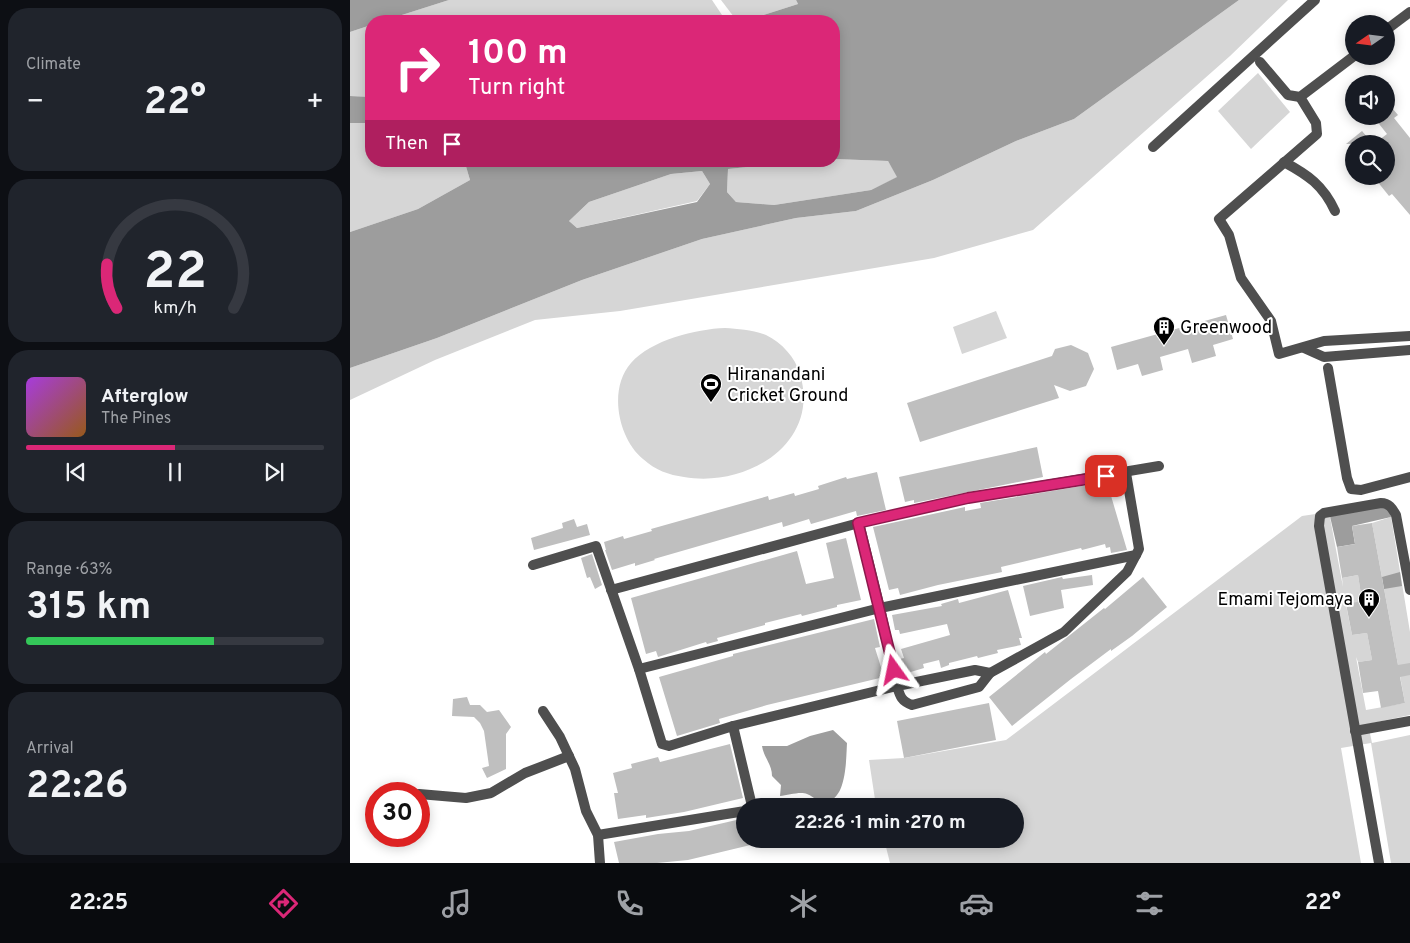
<!DOCTYPE html>
<meta charset="utf-8">
<style>
:root{--surface:#171b24;--page:#20242c;--text:#f1f3f6;--muted:#9ea1a6;--line:#363941;--accent:#db2777}
body{margin:0;font-family:Overpass,sans-serif;background:var(--page);color:var(--text);height:100vh;display:flex;flex-direction:column;font-size:19px;white-space:nowrap}
*{box-sizing:border-box;margin:0}
p{font-size:16px;color:var(--muted)}
.icon{flex:none;width:28px;height:28px;fill:none;stroke:currentColor;stroke-width:2;stroke-linecap:round;stroke-linejoin:round}
.map{position:relative;flex:1;overflow:hidden}
.drawer{display:flex;flex-direction:column;gap:8px;padding:8px;background:#0d0f14;width:350px}
.drawer>*{flex:none}
.banner{position:absolute;left:15px;top:15px;width:475px;height:152px;border-radius:20px;box-shadow:0 2px 12px #0003;background:#db2777;color:#fff;overflow:hidden}
.needle{width:32px;rotate:256deg}
.tools{position:absolute;left:995px;top:15px;display:grid;gap:10px}
.tools a{display:grid;place-items:center;width:50px;height:50px;border-radius:50%;background:var(--surface);box-shadow:0 2px 12px #0003;font-size:25px}
.speed{position:absolute;left:15px;top:782px;display:flex;gap:10px;font-size:25px;font-weight:700;text-align:center}
.speed>*{display:grid;place-content:center;width:65px;height:65px;border-radius:50%;background:var(--surface);box-shadow:0 2px 12px #0003;line-height:1}
.speed .limit{border:8px solid #d22;background:#fff;color:#111}
.pin{position:absolute;display:grid;place-items:center;width:42px;height:42px;color:#fff;margin:-21px;border-radius:10px;box-shadow:0 2px 8px #0006}
.me{position:absolute;width:55px;margin:-28px;rotate:348deg;stroke-linejoin:round;filter:drop-shadow(0 0 4px #0008)}
.turn{display:flex;align-items:center;gap:18px;height:105px;padding:0 20px;font-size:22px}
.turn .icon{width:65px;height:65px;stroke-width:2.5}
.turn b{display:block;font-size:35px;line-height:42px}
.then{display:flex;align-items:center;height:48px;padding:0 20px;background:#0003;gap:10px;font-size:19px}
.big{font-size:38px;font-weight:700;line-height:1.1}
.drawer .tile{flex:1;display:flex;flex-direction:column;justify-content:center;gap:8px;min-width:0;padding:0 18px;border-radius:20px;background:var(--page)}
.drawer .dial{align-items:center;gap:0}
.dial svg{height:130px;overflow:visible;fill:none;stroke:var(--line);stroke-width:7;stroke-linecap:round;text-anchor:middle}
.dial text{fill:var(--text);stroke:none}
.song{display:flex;align-items:center;gap:15px}
.cover{width:60px;height:60px;border-radius:8px;background:linear-gradient(135deg,hsl(280 70% 55%),hsl(30 70% 35%))}
.played{height:5px;border-radius:2px;background:linear-gradient(90deg,var(--accent) 50%,var(--line) 50%)}
.keys{display:flex;justify-content:space-around;direction:ltr}
.heat{display:flex;justify-content:space-between;align-items:center;font-size:28px;direction:ltr}
.charge{height:8px;border-radius:4px;background:linear-gradient(90deg,#34c759 63%,var(--line) 0)}
.trip{position:absolute;left:386px;top:798px;width:288px;height:50px;border-radius:25px;background:var(--surface);box-shadow:0 2px 12px #0003;font-weight:700;line-height:50px;text-align:center}
.tab-bar{display:flex;height:80px;justify-content:space-around;align-items:center;background:#090b0e;color:var(--muted)}
.tab-bar .icon{width:35px;height:35px}
.tab-bar .selected{color:var(--accent)}
.tab-bar b{font-size:22px;color:var(--text)}
main{display:flex;flex:1;min-height:0}
.map>svg:first-child{display:block}
</style>
<main>
<section class="drawer">
<div class="tile"><p>Climate</p>
<div class="heat"><a>−</a><b class="big">22°</b><a>+</a></div>
</div>
<div class="tile dial"><svg viewBox="0 0 100 80">
<path d="M14 69A42 42 0 1 1 86 69"/>
<path d="M14 69A42 42 0 0 1 8 42" stroke="#db2777"/>
<text x="50" y="56" font-size="32" font-weight="700">22</text>
<text x="50" y="72" font-size="11">km/h</text>
</svg></div>
<div class="tile">
<div class="song"><i class="cover"></i><div><b>Afterglow</b><p>The Pines</p></div></div>
<div class="played"></div>
<div class="keys"><svg class="icon" aria-label="previous" viewBox="0 0 24 24"><path d="M18 5L8 12l10 7zM5 5v14"/></svg><svg class="icon" aria-label="pause" viewBox="0 0 24 24"><path d="M8 5v14M16 5v14"/></svg><svg class="icon" aria-label="next" viewBox="0 0 24 24"><path d="M6 5l10 7-10 7zM19 5v14"/></svg></div>
</div>
<div class="tile"><p>Range · 63%</p><b class="big">315 km</b><div class="charge"></div></div>
<div class="tile"><p>Arrival</p><b class="big">22:26</b></div>
</section>
<div class="map">
<svg width="1060" height="863" viewBox="0 0 1060 863">
<rect width="100%" height="100%" fill="#fff"/>
<!-- green -->
<g fill="#d6d6d6">
<path d="M99 0H362L376 21H33Z"/>
<path d="M371 0H446L448 4 395 21H387Z"/>
<path d="M889 0H938L880 56 683 230 584 258 270 311 185 320 85 360 0 400V368L87 338 232 280 352 239 446 218 506 211 583 180 666 141 724 119Z"/>
<path d="M21 25V97L0 96V32Z"/>
<path d="M908 73 940 112 901 149 868 111Z"/>
<path d="M12 122 21 123V161H112L115 163 120 180 68 209 0 232V123Z"/>
<path d="M484 159 538 161 548 177 521 190 424 205 386 202 377 192 378 169 457 161H484Z"/>
<path d="M352 171 360 184 347 201 227 228 219 221 239 202 321 174Z"/>
<path d="M646 311 657 338 612 354 603 327Z"/>
<path d="M375 328C388 329 403 330 416 335 432 343 445 357 450 374 471 444 396 488 334 477 319 475 305 470 293 459 268 438 258 389 281 363 301 340 346 329 375 328Z"/>
<path d="M979 512 993 587 992 578 1008 575 1012 601 996 605 1002 635 1017 633 1022 660 1008 662 1006 657 1016 710 1055 703 1022 523 1041 517 1060 632V715L1018 724 1022 743 1060 735V863H1041L1021 743 991 748 1011 863H540L534 839H665V806H526L519 760 554 758 656 740 952 516Z"/>
</g>
<!-- water -->
<g fill="#9d9d9d" fill-rule="evenodd">
<path d="M0 0H99L33 21H21V25L0 32Z"/>
<path d="M446 0H889L724 119 666 141 583 180 506 211 446 218 352 239 232 280 87 338 0 368V232L68 209 120 180 115 163 112 161H457L378 169 377 192 386 202 424 205 521 190 547 177 538 161 484 159V21H395L448 4ZM352 171 360 184 347 202 227 228 219 221 239 202 321 174Z"/>
<path d="M0 96 21 97V123H0Z"/>
<path d="M1038 505 1041 517 1002 526 1005 544 987 547 979 512Z"/>
<path d="M1050 572 1052 586 1034 589 1032 577Z"/>
<path d="M483 730 497 743C496 760 497 810 468 800 464 799 461 795 457 794 451 791 438 795 430 796L431 785 422 776C422 764 414 758 412 746H437L460 736Z"/>
</g>
<!-- building -->
<g fill="#bfbfbf">
<path d="M1036 108 1038 110 1042 108 1048 115 1044 118 1060 138V215L1042 194 1039 196 1023 176H1036V144H1024L1037 134 1026 120 1031 116H1036Z"/>
<path d="M1012 131 1023 144H996Z"/>
<path d="M876 315 883 339 863 345 866 356 842 363 838 349 810 357 813 370 792 376 788 364 767 370 761 347Z"/>
<path d="M721 345 738 353 744 369 736 386 720 391 704 385 709 398 570 442 557 403 702 356 705 349Z"/>
<path d="M687 447 693 477 564 503V500L555 502 549 477Z"/>
<path d="M527 472 536 510 507 516 506 511 461 524 459 519 433 527 432 522 304 559 305 560 285 566V563L262 570 255 550H256L254 542 273 536 274 539 302 531 301 529 418 496 419 500 444 493 445 496 469 489 468 486 496 477 497 479Z"/>
<path d="M762 481 764 488 759 489 777 550 761 553 760 547 756 548 755 544 732 550 731 548 651 567 652 572 588 585 550 595 548 588 539 590 523 527 615 507V511L631 508 630 503Z"/>
<path d="M224 519 227 527 237 524 240 535 184 550 181 538 213 528 212 523Z"/>
<path d="M1022 523 1048 665 1060 663V675L1050 677 1055 703 1031 708 1028 691 1013 693 1008 662 1022 660 1017 633 1002 635 996 604 1012 601 1008 575 992 578 987 547 1005 544 1002 526Z"/>
<path d="M496 538 511 600 487 605V607L452 616 451 614 415 623V625L367 638 368 641 357 644 356 642 308 657 306 651 296 654 281 598 447 551 456 584 484 578 476 543Z"/>
<path d="M242 554 252 585 245 589 240 577 237 578 231 558Z"/>
<path d="M742 575 743 585 711 590 714 608 680 616 673 586 712 577 713 579Z"/>
<path d="M793 577 817 607 782 636 761 651V649L721 679 662 726 639 697 695 652 696 654 754 608 755 609Z"/>
<path d="M658 590 672 638H669L671 645 647 650 648 653 628 658 627 656 599 663V665L591 668 589 660 573 664 574 668 554 674 550 659 554 658 551 649 600 635 597 624 550 634 549 630H545L542 615 592 606 591 604 608 599 609 603Z"/>
<path d="M524 619 530 647 525 648 534 677 417 705 369 719 370 723 327 736 309 677 383 656V654Z"/>
<path d="M117 697 120 705H130L137 712 149 710 161 727 156 734V769L137 778 132 768 139 766 134 731 130 723 124 717 102 716 103 699Z"/>
<path d="M639 703 646 740 554 758 547 721Z"/>
<path d="M380 744 393 798 334 812 296 818V815L268 819 264 793H268L263 773 282 768 281 764 308 757 310 762Z"/>
<path d="M395 818V839H416L417 841 338 860 307 863H269L264 842 308 834 339 831Z"/>
</g>
<g fill="none" stroke-linecap="round" stroke-linejoin="round">
<!-- minor -->
<g stroke="#4f4f4f" stroke-width="10">
<path d="M1036 30 1060 12"/>
<path d="M910 62 938 95 950 97 1004 56"/>
<path d="M950 97 966 123 967 134 869 219 879 235 891 278 921 321 929 354 974 341 1060 336"/>
<path d="M803 147 965 0"/>
<path d="M934 162C958 175 973 185 985 211"/>
<path d="M954 348 974 357 1060 350"/>
<path d="M978 368 997 478 1001 489 1011 490 1060 477"/>
<path d="M183 565 246 546 289 669 312 744 319 746 383 726 402 806"/>
<path d="M261 590 509 523 618 498 809 466"/>
<path d="M289 669 530 608 509 523"/>
<path d="M640 673 714 632 777 572 786 555"/>
<path d="M193 711 210 737 225 769 236 811 248 835 250 863"/>
<path d="M383 726 547 686 625 670 640 673 629 687 562 705C551 701 550 696 547 686L530 608 786 555 789 549 776 473"/>
<path d="M1005 731 1060 721"/>
<path d="M69 794 116 798 141 793 175 773 219 756"/>
<path d="M248 835 395 811"/>
<path d="M1029 863 969 526 970 516 974 513 1031 503C1039 503 1042 508 1046 515L1060 590"/>
</g>
</g>
<g fill="none" stroke-linecap="round" stroke-linejoin="round">
<!-- route casing -->
<g stroke="#8e194d" stroke-width="12">
<path id="route" d="M544 670 508 523 618 498 756 476"/>
</g>
<!-- route -->
<use href="#route" stroke="#db2777" stroke-width="9"/>
</g>
<!-- icons -->
<defs>
<g id="building-pin" transform="scale(1.125)"><path d="M0 17L-7.5 6A9.5 9.5 0 1 1 7.5 6Z" fill="#000" stroke="#fff"/><path d="M-4-6H4V6H1V3H-1V6H-4ZM-2.5-4.3h1.7v1.8h-1.7ZM.8-4.3h1.7v1.8H.8ZM-2.5-1h1.7V.8h-1.7ZM.8-1h1.7V.8H.8Z" fill="#fff"/></g>
<g id="stadium-pin" transform="scale(1.125)"><path d="M0 17L-7.5 6A9.5 9.5 0 1 1 7.5 6Z" fill="#000" stroke="#fff"/><path d="M0-5a6.5 5 0 1 0 0 10a6.5 5 0 1 0 0-10ZM-3.5-1.8h7v3.6h-7Z" fill="#fff"/></g>
</defs>
<g fill-rule="evenodd">
<use href="#building-pin" x="814" y="327"/>
<use href="#stadium-pin" x="361" y="384"/>
<use href="#building-pin" x="1019" y="599"/>
</g>
<g text-anchor="middle" stroke-width="4" stroke-linejoin="round" paint-order="stroke">
<!-- poi labels -->
<g font-size="18" fill="#000" stroke="#fff" text-anchor="start">
<text x="830" y="333">Greenwood</text>
<text x="377" y="380">Hiranandani<tspan x="377" dy="21">Cricket Ground</tspan></text>
<text x="1003" y="605" text-anchor="end">Emami Tejomaya</text>
</g>
</g>
</svg>
<div class="tools">
<a><svg class="needle" viewBox="-14 -14 28 28"><path d="M0-13l5 13h-10z" fill="#e53935"/><path d="M0 13l5-13h-10z" fill="#9ea1a6"/></svg></a>
<a><svg class="icon" aria-label="sound" viewBox="0 0 24 24"><path d="M4 9h4l5-4v14l-5-4H4zM17 9q2 3 0 6"/></svg></a>
<a><svg class="icon" aria-label="search" viewBox="0 0 24 24"><circle cx="10" cy="10" r="6"/><path d="M15 15l6 6"/></svg></a>
</div>
<div class="speed"><div class="limit">30</div></div>
<div class="pin" style="left:756px;top:476px;background:#d93025"><svg class="icon" aria-label="arrive" viewBox="0 0 24 24"><path d="M6 21V4h12l-3 4 3 4H6"/></svg></div>
<svg class="me" style="left:544px;top:670px" viewBox="-20 -20 40 40"><path d="M0-17L14 15 0 8-14 15z" fill="#db2777" stroke="#fff" stroke-width="4"/></svg>
<div class="trip">22:26 · 1 min · 270 m</div>
<div class="banner">
<div class="turn"><svg class="icon" aria-label="right" viewBox="0 0 24 24"><path d="M7 20v-9h11M14 6l5 5-5 5"/></svg><div><b>100 m</b>Turn right</div></div>
<div class="then">Then<svg class="icon" aria-label="arrive" viewBox="0 0 24 24"><path d="M6 21V4h12l-3 4 3 4H6"/></svg></div>
</div>
</div>
</main>
<nav class="tab-bar">
<b>22:25</b>
<svg class="icon selected" aria-label="directions" viewBox="0 0 24 24"><path d="M12 3l9 9-9 9-9-9zM9 14v-3h6M13 9l2 2-2 2"/></svg>
<svg class="icon" aria-label="music" viewBox="0 0 24 24"><path d="M9 18V5l10-2v13"/><circle cx="6" cy="18" r="3"/><circle cx="16" cy="16" r="3"/></svg>
<svg class="icon" aria-label="phone" viewBox="0 0 24 24"><path d="M5 4h4l2 5-3 2q2 4 5 5l2-3 5 2v4C11 20 4 13 5 4z"/></svg>
<svg class="icon" aria-label="climate" viewBox="0 0 24 24"><path d="M12 3v18M4 7l16 10M4 17L20 7"/></svg>
<svg class="icon" aria-label="car" viewBox="0 0 24 24"><path d="M5 17H2v-5l4-1 3-4h7l3 4 3 1v5h-3M9 17h6M6 11h13"/><circle cx="7" cy="17" r="2"/><circle cx="17" cy="17" r="2"/></svg>
<svg class="icon" aria-label="filters" viewBox="0 0 24 24"><path d="M4 7h16M4 17h16"/><circle cx="9" cy="7" r="2"/><circle cx="15" cy="17" r="2"/></svg>
<b>22°</b>
</nav>
